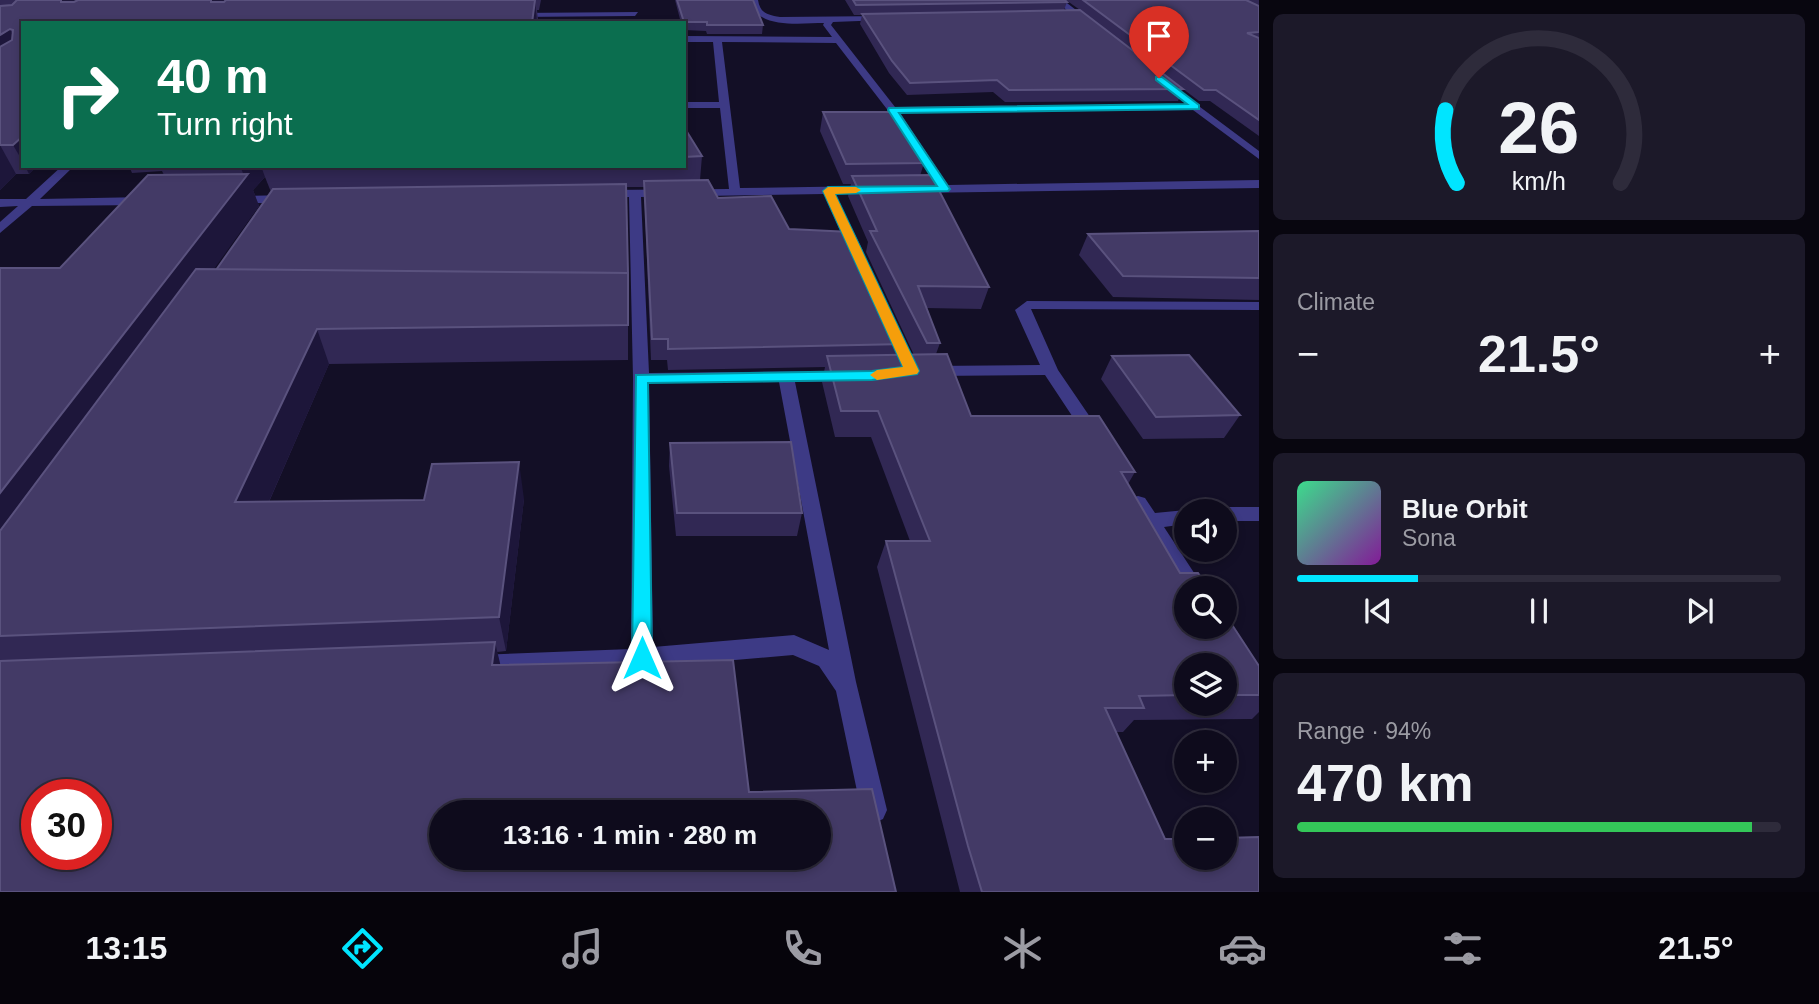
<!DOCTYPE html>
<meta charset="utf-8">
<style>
:root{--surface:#0e0b1c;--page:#1c1929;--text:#f1f3f6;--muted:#9b9ba3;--line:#2e2b3b;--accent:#00e5ff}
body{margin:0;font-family:Arial,sans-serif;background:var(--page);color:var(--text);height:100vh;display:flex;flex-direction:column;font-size:26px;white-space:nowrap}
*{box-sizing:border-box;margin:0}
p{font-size:23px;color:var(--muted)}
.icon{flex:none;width:38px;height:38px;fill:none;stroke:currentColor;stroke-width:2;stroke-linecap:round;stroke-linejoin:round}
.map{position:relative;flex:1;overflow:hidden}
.details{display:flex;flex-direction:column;gap:14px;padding:14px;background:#08060f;width:560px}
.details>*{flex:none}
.hud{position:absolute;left:21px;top:21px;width:665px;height:147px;border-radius:0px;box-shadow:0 4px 10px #0003,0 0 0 2px var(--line);background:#0b6e4f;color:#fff;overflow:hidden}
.fabs{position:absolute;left:1174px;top:499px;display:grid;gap:14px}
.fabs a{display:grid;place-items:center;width:63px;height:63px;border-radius:50%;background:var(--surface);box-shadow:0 4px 10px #0003,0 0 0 2px var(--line);font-size:35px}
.speed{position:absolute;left:21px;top:779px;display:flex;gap:14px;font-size:35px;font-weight:700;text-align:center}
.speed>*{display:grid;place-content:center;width:91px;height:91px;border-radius:50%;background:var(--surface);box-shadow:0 4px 10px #0003,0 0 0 2px var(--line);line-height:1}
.speed .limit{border:10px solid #d22;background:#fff;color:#111}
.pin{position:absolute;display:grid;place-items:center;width:60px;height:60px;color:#fff;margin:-72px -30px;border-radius:50% 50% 50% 0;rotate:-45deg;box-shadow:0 0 7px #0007}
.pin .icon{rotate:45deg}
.me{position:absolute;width:77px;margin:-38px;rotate:0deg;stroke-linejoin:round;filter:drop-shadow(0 0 5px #0008)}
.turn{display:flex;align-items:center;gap:24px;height:147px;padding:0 21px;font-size:32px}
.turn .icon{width:91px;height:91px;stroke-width:2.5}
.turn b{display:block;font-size:49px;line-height:60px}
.big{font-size:52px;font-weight:600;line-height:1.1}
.details .widget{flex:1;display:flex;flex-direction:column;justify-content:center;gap:10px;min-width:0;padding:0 24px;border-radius:10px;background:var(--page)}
.details .dial{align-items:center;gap:0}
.dial svg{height:182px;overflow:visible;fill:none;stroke:var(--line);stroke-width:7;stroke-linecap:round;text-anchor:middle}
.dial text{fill:var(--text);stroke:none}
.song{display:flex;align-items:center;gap:21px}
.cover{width:84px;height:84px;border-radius:10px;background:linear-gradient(135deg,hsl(150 70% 55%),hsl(290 70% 35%))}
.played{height:7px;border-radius:4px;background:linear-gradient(90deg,var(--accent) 25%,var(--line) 25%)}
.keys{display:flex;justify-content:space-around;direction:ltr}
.heat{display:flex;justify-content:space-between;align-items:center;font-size:38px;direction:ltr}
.charge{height:10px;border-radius:5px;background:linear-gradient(90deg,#34c759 94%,var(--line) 0)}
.trip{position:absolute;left:429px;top:800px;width:402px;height:70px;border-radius:35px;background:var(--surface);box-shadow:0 4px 10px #0003,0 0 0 2px var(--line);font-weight:600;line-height:70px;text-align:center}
.tabs{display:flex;height:112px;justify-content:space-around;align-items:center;background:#06040b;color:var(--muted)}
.tabs .icon{width:49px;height:49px}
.tabs .on{color:var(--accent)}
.tabs b{font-size:32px;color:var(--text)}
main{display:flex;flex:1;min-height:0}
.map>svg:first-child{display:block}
</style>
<main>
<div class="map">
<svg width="1259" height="892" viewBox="0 0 1259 892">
<rect width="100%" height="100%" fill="#130f26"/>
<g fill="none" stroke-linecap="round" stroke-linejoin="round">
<!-- minor -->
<g fill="#3d3a85" fill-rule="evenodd">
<path d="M750 0H758C760 13 767 15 780 17L888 16 885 20 833 22 831 25 895 107 1186 104 1183 101 1188 98 1259 151V159L1193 110 900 113 948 185 1259 180V188L916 193 910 189 912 187 937 185 893 117 836 43 722 42 740 188 871 186 877 190 871 194H835L863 251 856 255 849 251 824 194 641 197 649 373 845 371 853 376 845 381 795 382 856 682 887 810 883 819 874 823 865 819 861 810 836 691 819 666 793 655 642 668 477 675 469 672 466 665 469 658 477 655 631 649 633 378 629 197 605 198 599 194 605 190 729 189 720 108H684V102H719L713 42H684V36L832 37 823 25 824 23C801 23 756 30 750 0ZM779 382 829 650 794 635 653 647 649 383Z"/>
<path d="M1054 0H1063L1093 23 1086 25Z"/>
<path d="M638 12 635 16 516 17 512 15 516 13Z"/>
<path d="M62 166H74L40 199 146 197 152 201 146 205 32 206 0 233V222L18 206 0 207V199H26Z"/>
<path d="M290 195 294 196V202L234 204 228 200 234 196Z"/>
<path d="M1027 301 1259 302V310L1031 309 1058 370 1103 436 1094 442 1088 440 1045 375 932 376 924 371 932 366 1040 365 1015 310Z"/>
<path d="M1138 496 1145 498 1155 513 1186 510 1190 511H1186V524L1164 527 1204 588H1186V594L1129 503 1131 498Z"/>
<path d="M1225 507H1259V521H1225V511H1217Z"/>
</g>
</g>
<!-- wall -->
<g fill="#312854" fill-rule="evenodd">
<path d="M0 0H541L539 10H537L538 19 23 23V166H37L29 174H16L0 190Z"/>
<path d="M675 0H753L763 25 762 34H707L706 31 684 30V23H681Z"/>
<path d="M845 0H1065L1067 2 1064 10H1080L1066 0H1259V136L1210 101H1199L1183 89 1178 101 1005 102 993 92 907 95 889 73 860 24 862 15H854Z"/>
<path d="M823 112 924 163 920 176 989 287 981 309 926 308 940 343 936 354 971 416 1135 472 1128 484 1180 573 1259 666V712L1252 719 1134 720 1123 732H1116L1165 839 1259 892H960L877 567 886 541H910L871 437H835L822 382 825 367 668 370 667 360H651L644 187H626L628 273V360L329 364 269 502 524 499 506 651 497 652 500 665 0 892V268H60L164 175 162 171 132 173 129 166H684V127L702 156 700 180 718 198 789 229 905 344 902 355H914L866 252 868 242 848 196 851 184H843L820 131ZM265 177 271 192 216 270 213 269 259 206 253 190ZM1186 665H1225V704H1186Z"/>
<path d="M1259 231V300L1113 297 1079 255 1088 234Z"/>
<path d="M1112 356 1240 415 1224 438 1143 439 1101 379Z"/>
<path d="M670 443 802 513 797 536H676L669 466Z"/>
</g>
<!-- shaded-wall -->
<g fill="#1d163a">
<path d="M61 0H103L72 21 61 2Z"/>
<path d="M211 0H241L218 21Z"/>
<path d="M535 0 537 23H532Z"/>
<path d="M10 29 22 54 0 67V35Z"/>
<path d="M23 136V162L13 145Z"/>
<path d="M0 145 16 174 0 190Z"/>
<path d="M25 166H37L29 174Z"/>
<path d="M240 166H261L265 177 253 190 259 206 0 569V493L245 178Z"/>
<path d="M317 329 329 364 253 538 235 502Z"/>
<path d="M519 462 524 499 506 651 499 617Z"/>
<path d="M495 642 503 676 492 665Z"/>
</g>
<!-- building -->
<g fill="#433a66" stroke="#5a527e" stroke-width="2" fill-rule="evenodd">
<path d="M17 0H61V2H74L78 0H211V2H224L226 0H535L532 23H23V136L13 145H0V47L12 40 13 30 10 29 0 35V6L12 5Z"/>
<path d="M677 0H753L763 25H707V22H684Z"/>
<path d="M853 0H1065L1067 2 856 5Z"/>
<path d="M1083 0H1246L1259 6V32L1247 33 1259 38V120L1216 90H1204Z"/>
<path d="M1080 10 1183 89 1009 90 997 80 910 83 892 61 862 14Z"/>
<path d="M823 112H892L924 163 846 164Z"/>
<path d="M684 127 702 156 684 157Z"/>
<path d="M248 174 0 493V268H60L148 175Z"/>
<path d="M931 175 989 287 918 286 940 343H927L870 231H877L852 176Z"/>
<path d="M708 180 718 198 771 196 789 229 851 232 905 344 668 349V339H652L644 181Z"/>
<path d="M626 184 628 273 216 270 273 189Z"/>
<path d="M1259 231V278L1123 276 1088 234Z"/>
<path d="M196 269 628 273V325L317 329 235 502 424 500 432 464 519 462 499 617 0 636V531Z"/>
<path d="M947 354 971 416H1099L1135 472H1121L1180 573H1198L1208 588H1186V626H1225V614L1259 666V695H1225V665H1186V695L1139 696 1144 708H1105L1165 839H1186V858H1225V838L1259 837V892H982L968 846 886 541H930L878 411H841L827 356Z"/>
<path d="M1189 355 1240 415 1156 417 1112 356Z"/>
<path d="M791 442 802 513H677L670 443Z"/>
<path d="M495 642 492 665 733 660 749 792 872 789 896 892H0V661ZM37 794H96V854H37ZM441 812H819V858H441Z"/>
</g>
<!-- route -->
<path fill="#00e5ff" stroke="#0095a6" stroke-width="2" d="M1156 77H1162L1199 105V109L899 113 950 189 948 191 835 194 919 371 917 374 872 380 648 383 652 658 649 664 642 667 635 664 632 658 636 375 872 371 903 367 823 191 828 187 937 186 888 110 889 108 1187 104 1156 80Z"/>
<!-- slow -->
<path fill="#f59e0b" d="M828 187H856L861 190 856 193 835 194 919 371 917 374 877 380 870 375 877 370 903 367 823 191Z"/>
</svg>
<div class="fabs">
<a><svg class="icon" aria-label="sound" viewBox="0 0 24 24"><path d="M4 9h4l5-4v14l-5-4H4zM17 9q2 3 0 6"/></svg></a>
<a><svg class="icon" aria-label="search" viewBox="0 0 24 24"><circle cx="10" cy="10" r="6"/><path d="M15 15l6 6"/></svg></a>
<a><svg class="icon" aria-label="layers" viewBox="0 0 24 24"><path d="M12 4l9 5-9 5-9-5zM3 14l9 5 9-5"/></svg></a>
<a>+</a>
<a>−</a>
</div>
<div class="speed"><div class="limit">30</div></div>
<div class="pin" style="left:1159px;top:78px;background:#d93025"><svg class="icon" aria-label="arrive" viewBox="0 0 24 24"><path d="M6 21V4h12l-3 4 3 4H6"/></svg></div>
<svg class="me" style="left:642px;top:658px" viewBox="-20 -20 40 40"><path d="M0-17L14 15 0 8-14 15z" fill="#00e5ff" stroke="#fff" stroke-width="4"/></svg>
<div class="trip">13:16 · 1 min · 280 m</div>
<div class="hud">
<div class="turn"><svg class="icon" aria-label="right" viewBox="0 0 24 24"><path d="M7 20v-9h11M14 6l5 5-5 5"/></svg><div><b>40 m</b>Turn right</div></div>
</div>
</div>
<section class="details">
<div class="widget dial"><svg viewBox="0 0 100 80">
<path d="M14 69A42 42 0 1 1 86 69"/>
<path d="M14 69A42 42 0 0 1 9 37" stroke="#00e5ff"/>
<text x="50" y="56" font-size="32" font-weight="700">26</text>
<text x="50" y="72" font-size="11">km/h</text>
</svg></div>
<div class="widget"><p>Climate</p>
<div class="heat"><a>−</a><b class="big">21.5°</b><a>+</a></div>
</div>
<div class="widget">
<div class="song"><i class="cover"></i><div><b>Blue Orbit</b><p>Sona</p></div></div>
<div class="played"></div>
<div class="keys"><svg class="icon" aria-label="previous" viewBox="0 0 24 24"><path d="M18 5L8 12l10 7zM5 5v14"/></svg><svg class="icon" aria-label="pause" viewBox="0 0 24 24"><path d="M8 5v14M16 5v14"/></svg><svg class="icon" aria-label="next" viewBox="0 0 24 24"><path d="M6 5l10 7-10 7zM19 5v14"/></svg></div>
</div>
<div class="widget"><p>Range · 94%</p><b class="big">470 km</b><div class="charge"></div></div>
</section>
</main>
<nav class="tabs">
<b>13:15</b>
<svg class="icon on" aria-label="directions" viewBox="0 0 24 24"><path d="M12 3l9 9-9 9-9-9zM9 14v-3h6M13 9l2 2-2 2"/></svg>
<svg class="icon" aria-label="music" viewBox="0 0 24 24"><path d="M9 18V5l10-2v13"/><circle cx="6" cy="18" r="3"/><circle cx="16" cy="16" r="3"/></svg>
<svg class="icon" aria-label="phone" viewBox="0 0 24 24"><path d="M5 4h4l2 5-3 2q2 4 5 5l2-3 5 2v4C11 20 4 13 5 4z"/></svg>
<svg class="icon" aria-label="climate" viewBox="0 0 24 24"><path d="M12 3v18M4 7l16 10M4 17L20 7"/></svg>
<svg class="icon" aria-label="car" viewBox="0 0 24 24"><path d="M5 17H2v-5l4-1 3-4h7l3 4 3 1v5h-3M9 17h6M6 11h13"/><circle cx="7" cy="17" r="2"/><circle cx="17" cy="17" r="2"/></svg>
<svg class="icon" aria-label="filters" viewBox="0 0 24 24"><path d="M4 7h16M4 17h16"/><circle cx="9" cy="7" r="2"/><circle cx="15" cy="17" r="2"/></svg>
<b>21.5°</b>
</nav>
